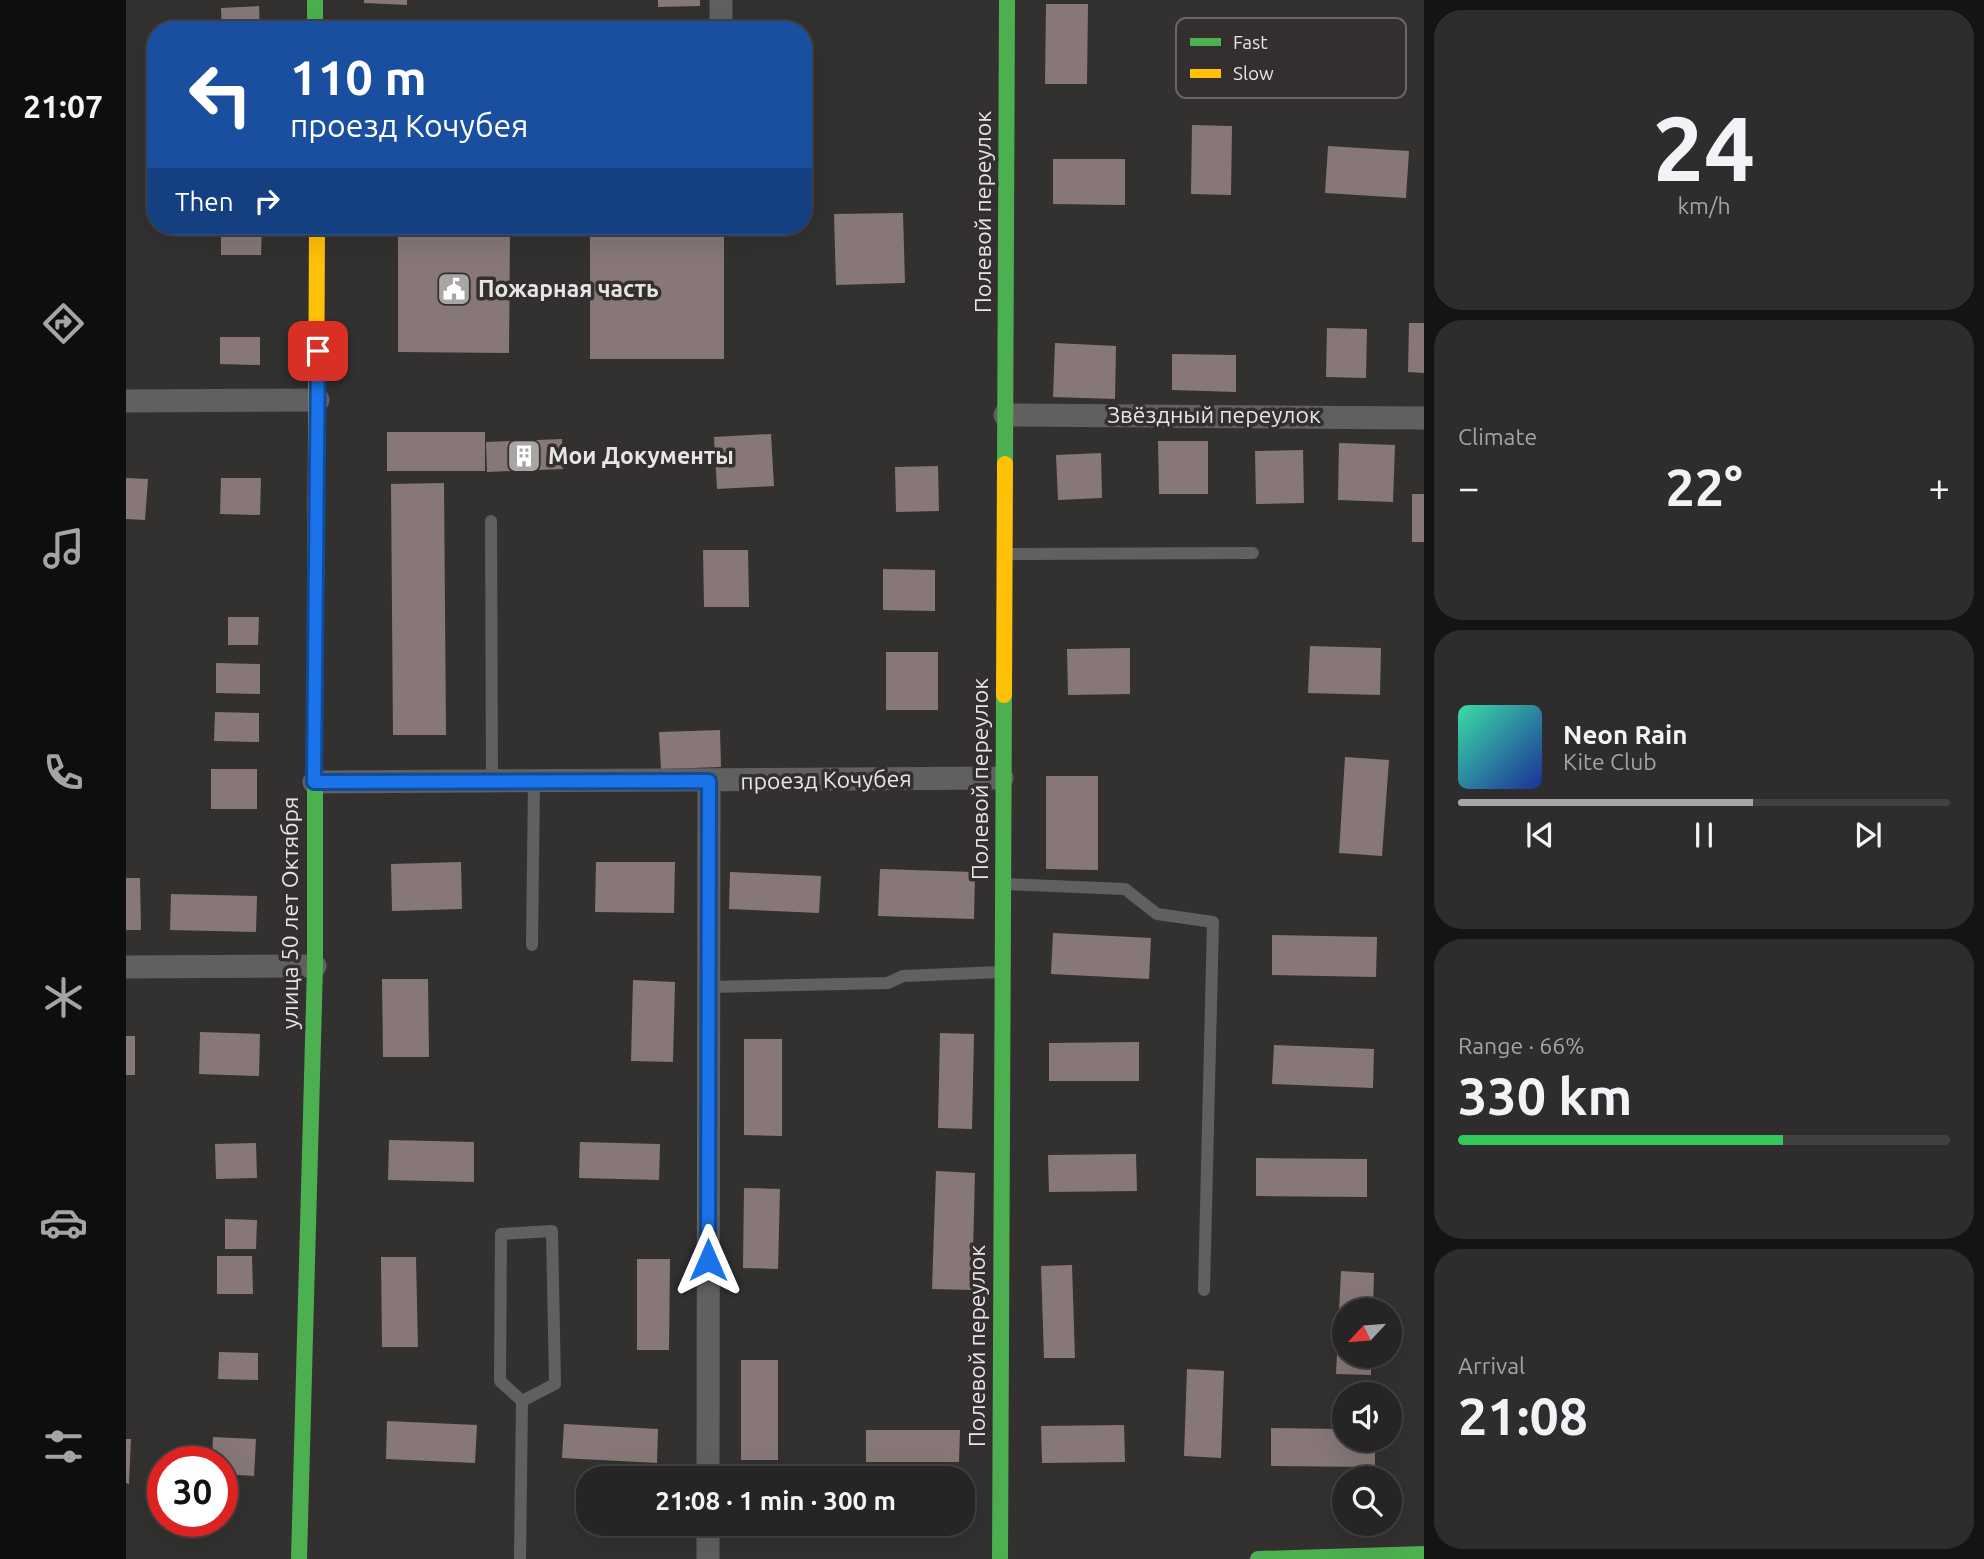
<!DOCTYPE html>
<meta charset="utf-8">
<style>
:root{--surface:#262424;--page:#2e2c2c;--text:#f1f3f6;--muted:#a4a4a6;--line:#424141;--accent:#a8a5a5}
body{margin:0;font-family:Ubuntu,sans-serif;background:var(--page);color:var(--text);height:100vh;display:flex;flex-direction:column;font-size:26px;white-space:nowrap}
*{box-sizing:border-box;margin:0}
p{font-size:23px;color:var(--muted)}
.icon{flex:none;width:38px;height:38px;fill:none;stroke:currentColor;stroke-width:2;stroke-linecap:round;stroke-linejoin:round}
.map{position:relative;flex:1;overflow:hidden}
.panel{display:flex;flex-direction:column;gap:10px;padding:10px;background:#151414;width:560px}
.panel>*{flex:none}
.banner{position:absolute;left:21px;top:21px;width:665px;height:214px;border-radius:28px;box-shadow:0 7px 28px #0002,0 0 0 2px var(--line);background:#1a4fa0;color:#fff;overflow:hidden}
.needle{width:46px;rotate:244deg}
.buttons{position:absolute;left:1206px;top:1298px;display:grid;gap:14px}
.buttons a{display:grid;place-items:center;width:70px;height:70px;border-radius:50%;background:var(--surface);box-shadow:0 7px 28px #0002,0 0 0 2px var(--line);font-size:35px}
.speed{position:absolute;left:21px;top:1446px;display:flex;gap:14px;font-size:35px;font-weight:700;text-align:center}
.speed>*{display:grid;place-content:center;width:91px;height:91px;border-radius:50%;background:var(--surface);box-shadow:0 7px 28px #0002,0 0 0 2px var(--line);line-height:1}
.speed .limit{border:10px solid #d22;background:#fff;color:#111}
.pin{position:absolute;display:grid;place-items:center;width:60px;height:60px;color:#fff;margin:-30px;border-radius:14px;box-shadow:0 4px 10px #0006}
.me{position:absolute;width:77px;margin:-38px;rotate:0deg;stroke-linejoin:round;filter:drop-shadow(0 0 5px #0008)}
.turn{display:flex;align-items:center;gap:24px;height:147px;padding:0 28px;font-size:32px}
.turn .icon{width:91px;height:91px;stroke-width:2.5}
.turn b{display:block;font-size:49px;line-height:60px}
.then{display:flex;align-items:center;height:66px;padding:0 28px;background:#0003;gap:14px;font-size:26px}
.big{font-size:52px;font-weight:700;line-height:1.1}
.panel .tile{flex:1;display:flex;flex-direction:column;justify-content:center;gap:10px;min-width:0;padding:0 24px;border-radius:28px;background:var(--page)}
.panel .dial{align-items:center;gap:0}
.dial b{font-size:91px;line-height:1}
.song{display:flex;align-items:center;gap:21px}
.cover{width:84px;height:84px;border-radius:10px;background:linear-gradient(135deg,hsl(160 70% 55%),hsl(230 70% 35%))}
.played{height:7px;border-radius:4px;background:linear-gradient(90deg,var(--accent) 60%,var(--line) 60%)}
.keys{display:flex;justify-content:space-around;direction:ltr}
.heat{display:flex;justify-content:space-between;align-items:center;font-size:38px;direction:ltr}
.charge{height:10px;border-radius:5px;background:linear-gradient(90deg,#34c759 66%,var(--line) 0)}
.trip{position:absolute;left:450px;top:1466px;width:399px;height:70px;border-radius:28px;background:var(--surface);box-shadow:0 7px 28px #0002,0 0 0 2px var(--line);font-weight:700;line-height:70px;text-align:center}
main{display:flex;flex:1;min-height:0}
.tab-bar{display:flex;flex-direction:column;width:126px;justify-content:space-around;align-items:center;background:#0f0e0e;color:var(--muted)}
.tab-bar .icon{width:49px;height:49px}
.tab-bar .current{color:var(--accent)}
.tab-bar b{font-size:32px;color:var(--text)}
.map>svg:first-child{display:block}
</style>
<main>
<nav class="tab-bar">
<b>21:07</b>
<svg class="icon current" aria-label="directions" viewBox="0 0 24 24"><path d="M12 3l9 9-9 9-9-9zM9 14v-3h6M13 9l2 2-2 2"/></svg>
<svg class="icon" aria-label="music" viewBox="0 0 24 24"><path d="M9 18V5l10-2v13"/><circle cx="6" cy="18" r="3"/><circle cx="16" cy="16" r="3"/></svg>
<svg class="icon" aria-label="phone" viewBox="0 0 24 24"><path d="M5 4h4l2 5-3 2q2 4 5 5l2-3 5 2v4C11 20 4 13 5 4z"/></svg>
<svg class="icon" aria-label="climate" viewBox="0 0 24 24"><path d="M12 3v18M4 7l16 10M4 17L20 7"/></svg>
<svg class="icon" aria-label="car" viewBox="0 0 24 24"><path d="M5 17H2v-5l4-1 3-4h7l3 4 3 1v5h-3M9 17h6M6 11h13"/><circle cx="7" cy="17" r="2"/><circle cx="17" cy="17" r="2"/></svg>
<svg class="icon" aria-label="filters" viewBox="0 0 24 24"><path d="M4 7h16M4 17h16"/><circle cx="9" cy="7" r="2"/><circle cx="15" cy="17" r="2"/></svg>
</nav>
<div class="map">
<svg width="1298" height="1559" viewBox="0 0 1298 1559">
<rect width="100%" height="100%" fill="#333030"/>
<!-- building -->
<g fill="#877877">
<path d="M238 0H281V5L238 3Z"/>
<path d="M532 0H574V6L532 7Z"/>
<path d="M920 4H962L961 84H919Z"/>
<path d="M133 6 134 30H96L95 8Z"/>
<path d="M1066 125 1106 126 1105 195 1065 194Z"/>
<path d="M1202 146 1283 151 1280 198 1199 193Z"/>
<path d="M927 159H999V205L927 204Z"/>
<path d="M777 213 779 283 710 285 708 214Z"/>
<path d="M95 226H136L135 255H95Z"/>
<path d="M272 226H384L383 353 272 352Z"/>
<rect x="464" y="226" width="134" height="133"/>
<path d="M1283 323H1298V373L1282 372Z"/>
<path d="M1201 328 1241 329 1240 378 1200 377Z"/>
<path d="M94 337H134V365L94 364Z"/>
<path d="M929 343 990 346 989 399 927 397Z"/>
<path d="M1046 354 1110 355V392L1046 390Z"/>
<rect x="261" y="432" width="98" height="39"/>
<path d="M645 434 648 486 591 489 588 437Z"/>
<path d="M436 439 437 469 361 472 360 442Z"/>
<path d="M1032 441H1082V494H1033Z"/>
<path d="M1213 443 1269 445 1267 502 1212 500Z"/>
<path d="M1177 450 1178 503 1130 504 1129 451Z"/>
<path d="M975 453 976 498 932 500 930 455Z"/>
<path d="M812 466 813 511 770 512 769 467Z"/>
<path d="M0 478 22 479 19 520 0 519Z"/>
<path d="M95 478H135L134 515 94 514Z"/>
<path d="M318 483 320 735H267L265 484Z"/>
<rect x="1286" y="494" width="12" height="48"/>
<path d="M577 550H622L623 607H578Z"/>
<path d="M757 569 809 570V611L757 610Z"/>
<path d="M102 617H133L132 645H102Z"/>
<path d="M1184 646 1255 648 1254 695 1182 693Z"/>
<path d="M1004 648V694L942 695 941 649Z"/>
<rect x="760" y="652" width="52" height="58"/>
<path d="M90 663 134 664V694L90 693Z"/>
<path d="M89 712 133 713V742L88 741Z"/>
<path d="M594 730 595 767 535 769 533 732Z"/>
<path d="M1219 757 1263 760 1256 856 1213 853Z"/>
<rect x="85" y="769" width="46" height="40"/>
<path d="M920 776H972V870L920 869Z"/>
<path d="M335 862 336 909 266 911 265 864Z"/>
<path d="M470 862H549L548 913 469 912Z"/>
<path d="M754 869 849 872 848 919 752 916Z"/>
<path d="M604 872 695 876 693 913 603 909Z"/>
<path d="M0 878H14L15 930H0Z"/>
<path d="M45 894 131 896 130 932 44 930Z"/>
<path d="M927 933 1025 938 1023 979 925 974Z"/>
<path d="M1146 935 1251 937 1250 977 1146 975Z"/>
<path d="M256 979H302L303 1057H257Z"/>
<path d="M507 980 549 982 547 1062 505 1061Z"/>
<path d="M74 1032 134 1034 133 1076 73 1074Z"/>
<path d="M814 1033 848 1034 846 1129 812 1128Z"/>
<rect x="0" y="1036" width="9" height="39"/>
<path d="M618 1039H656V1136L618 1135Z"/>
<path d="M1013 1042V1081H923V1043Z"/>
<path d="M1148 1045 1248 1049 1247 1088 1146 1084Z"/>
<path d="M263 1140 348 1142V1182L262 1180Z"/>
<path d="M454 1142 534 1144 533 1180 453 1178Z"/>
<path d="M130 1143 131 1178 90 1179 89 1144Z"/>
<path d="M1010 1154 1011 1191 923 1192 922 1155Z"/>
<path d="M1130 1158 1241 1159V1197L1130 1196Z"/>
<path d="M810 1171 849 1173 846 1290 806 1289Z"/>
<path d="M618 1188 654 1189 652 1269 617 1268Z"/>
<path d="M99 1219 131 1220 130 1249H99Z"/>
<path d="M91 1256H126L127 1294H91Z"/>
<path d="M255 1257H290L292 1347H256Z"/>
<path d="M511 1259H544L543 1350H511Z"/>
<path d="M946 1265 949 1358H918L915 1266Z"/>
<path d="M1215 1271 1248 1273 1247 1311H1218V1356H1245V1375L1210 1374Z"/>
<path d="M93 1352 132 1353V1380L92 1379Z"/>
<rect x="615" y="1360" width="37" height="100"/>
<path d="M1061 1369 1098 1371 1095 1458 1058 1456Z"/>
<path d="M261 1421 351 1425 349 1463 260 1459Z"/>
<path d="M438 1424 532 1429 531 1463 436 1458Z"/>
<path d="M998 1425 999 1462 916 1463 915 1426Z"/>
<path d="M1145 1428 1218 1429V1440H1249V1467L1145 1466Z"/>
<path d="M740 1430H834L833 1462H740Z"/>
<path d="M87 1437 130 1439 128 1476 96 1474V1461H86Z"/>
<path d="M0 1439H5L3 1484 0 1483Z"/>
</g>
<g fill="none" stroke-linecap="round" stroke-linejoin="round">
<!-- lane -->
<g stroke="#616060" stroke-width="12">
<path d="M365 521 366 781"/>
<path d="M878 554 1127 553"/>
<path d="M877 884 999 889 1031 914 1087 922 1078 1290"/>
<path d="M406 945 408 781"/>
<path d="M583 987 762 983 777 976 875 972"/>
<path d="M394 1559 396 1401 374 1381 375 1234 426 1231 429 1384 396 1401"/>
</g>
<!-- street -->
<g stroke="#616060" stroke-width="23">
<path d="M595 30V0"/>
<path d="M0 401 192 400"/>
<path d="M879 415 1298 418"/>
<path d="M188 782 876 778"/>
<path d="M0 967 189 966"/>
<path d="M582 1479 583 781"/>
<path d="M582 1559V1524"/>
</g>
<!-- fast -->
<g stroke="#4caf50" stroke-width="16">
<path d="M189 0V30"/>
<path d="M879 464 881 0"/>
<path d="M173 1559 189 966V656"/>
<path d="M874 1559 878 695"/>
<path d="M1132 1559 1298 1554"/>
</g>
<!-- slow -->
<g stroke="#ffc107" stroke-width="16">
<path d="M189 656 191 226"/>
<path d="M878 695 879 464"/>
</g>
</g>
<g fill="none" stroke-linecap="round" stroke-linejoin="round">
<!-- route casing -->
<g stroke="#114b97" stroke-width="18">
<path id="route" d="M192 351 188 782 583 781 582 1260"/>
</g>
<!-- route -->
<use href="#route" stroke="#1a73e8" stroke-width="12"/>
</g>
<!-- icons -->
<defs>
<g id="civic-square" transform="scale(1.75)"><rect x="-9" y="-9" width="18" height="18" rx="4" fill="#a8a5a5" stroke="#342f2f"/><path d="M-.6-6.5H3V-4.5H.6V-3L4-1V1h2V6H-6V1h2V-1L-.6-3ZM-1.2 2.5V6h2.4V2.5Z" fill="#fff"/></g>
<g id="building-square" transform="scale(1.75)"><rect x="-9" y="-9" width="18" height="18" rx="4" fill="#a8a5a5" stroke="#342f2f"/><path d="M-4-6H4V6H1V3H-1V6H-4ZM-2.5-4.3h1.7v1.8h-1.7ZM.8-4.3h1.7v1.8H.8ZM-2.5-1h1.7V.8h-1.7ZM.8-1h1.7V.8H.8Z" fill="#fff"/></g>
</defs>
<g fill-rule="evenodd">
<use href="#civic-square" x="328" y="289"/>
<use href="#building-square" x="398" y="456"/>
</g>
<g text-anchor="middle" stroke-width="7" stroke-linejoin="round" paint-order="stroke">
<!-- street labels -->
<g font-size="23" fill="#e7e4e4" stroke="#342f2f">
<text transform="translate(857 212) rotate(-90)" y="8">Полевой переулок</text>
<text x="1088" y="423">Звёздный переулок</text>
<text transform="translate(854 779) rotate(-90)" y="8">Полевой переулок</text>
<text transform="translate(700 780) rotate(-1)" y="8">проезд Кочубея</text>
<text transform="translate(164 913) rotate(-90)" y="8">улица 50 лет Октября</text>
<text transform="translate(851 1346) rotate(-90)" y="8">Полевой переулок</text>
</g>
<!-- poi labels -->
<g font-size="23" font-weight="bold" fill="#e7e4e4" stroke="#342f2f" text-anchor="start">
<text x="352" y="297">Пожарная часть</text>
<text x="422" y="464">Мои Документы</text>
</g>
</g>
<!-- legend -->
<rect x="1050" y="18" width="230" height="80" rx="10" fill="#342f2f" stroke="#6a6565" stroke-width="2"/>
<rect x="1064" y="38" width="31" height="8" fill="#4caf50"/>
<rect x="1064" y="69" width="31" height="9" fill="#ffc107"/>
<g font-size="19" fill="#e7e4e4">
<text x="1107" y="49">Fast</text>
<text x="1107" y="80">Slow</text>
</g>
</svg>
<div class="buttons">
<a><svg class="needle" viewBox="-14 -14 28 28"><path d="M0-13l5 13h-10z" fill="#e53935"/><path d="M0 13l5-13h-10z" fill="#a4a4a6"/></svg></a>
<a><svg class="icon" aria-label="sound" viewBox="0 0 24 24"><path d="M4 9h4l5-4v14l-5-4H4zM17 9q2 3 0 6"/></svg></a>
<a><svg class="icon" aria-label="search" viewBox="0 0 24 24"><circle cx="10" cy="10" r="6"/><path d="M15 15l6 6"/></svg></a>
</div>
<div class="speed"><div class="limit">30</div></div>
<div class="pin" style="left:192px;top:351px;background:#d93025"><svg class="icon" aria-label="arrive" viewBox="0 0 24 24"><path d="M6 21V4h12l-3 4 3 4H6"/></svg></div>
<svg class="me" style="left:582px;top:1260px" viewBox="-20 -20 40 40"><path d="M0-17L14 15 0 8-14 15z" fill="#1a73e8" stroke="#fff" stroke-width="4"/></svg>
<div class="trip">21:08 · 1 min · 300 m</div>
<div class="banner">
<div class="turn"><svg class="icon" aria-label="left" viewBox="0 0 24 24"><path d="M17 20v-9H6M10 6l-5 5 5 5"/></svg><div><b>110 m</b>проезд Кочубея</div></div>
<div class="then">Then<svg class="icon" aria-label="right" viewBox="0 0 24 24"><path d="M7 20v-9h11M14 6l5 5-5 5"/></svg></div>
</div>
</div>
<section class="panel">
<div class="tile dial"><b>24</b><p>km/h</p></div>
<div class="tile"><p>Climate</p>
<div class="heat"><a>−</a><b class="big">22°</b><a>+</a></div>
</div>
<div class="tile">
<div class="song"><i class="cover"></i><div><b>Neon Rain</b><p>Kite Club</p></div></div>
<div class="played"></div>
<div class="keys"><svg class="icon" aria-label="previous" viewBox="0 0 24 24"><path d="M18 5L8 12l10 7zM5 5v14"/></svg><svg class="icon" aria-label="pause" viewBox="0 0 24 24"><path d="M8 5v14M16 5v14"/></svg><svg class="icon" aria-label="next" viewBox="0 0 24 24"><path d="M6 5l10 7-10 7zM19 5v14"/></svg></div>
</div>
<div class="tile"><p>Range · 66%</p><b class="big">330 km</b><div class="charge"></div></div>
<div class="tile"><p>Arrival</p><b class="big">21:08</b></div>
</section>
</main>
